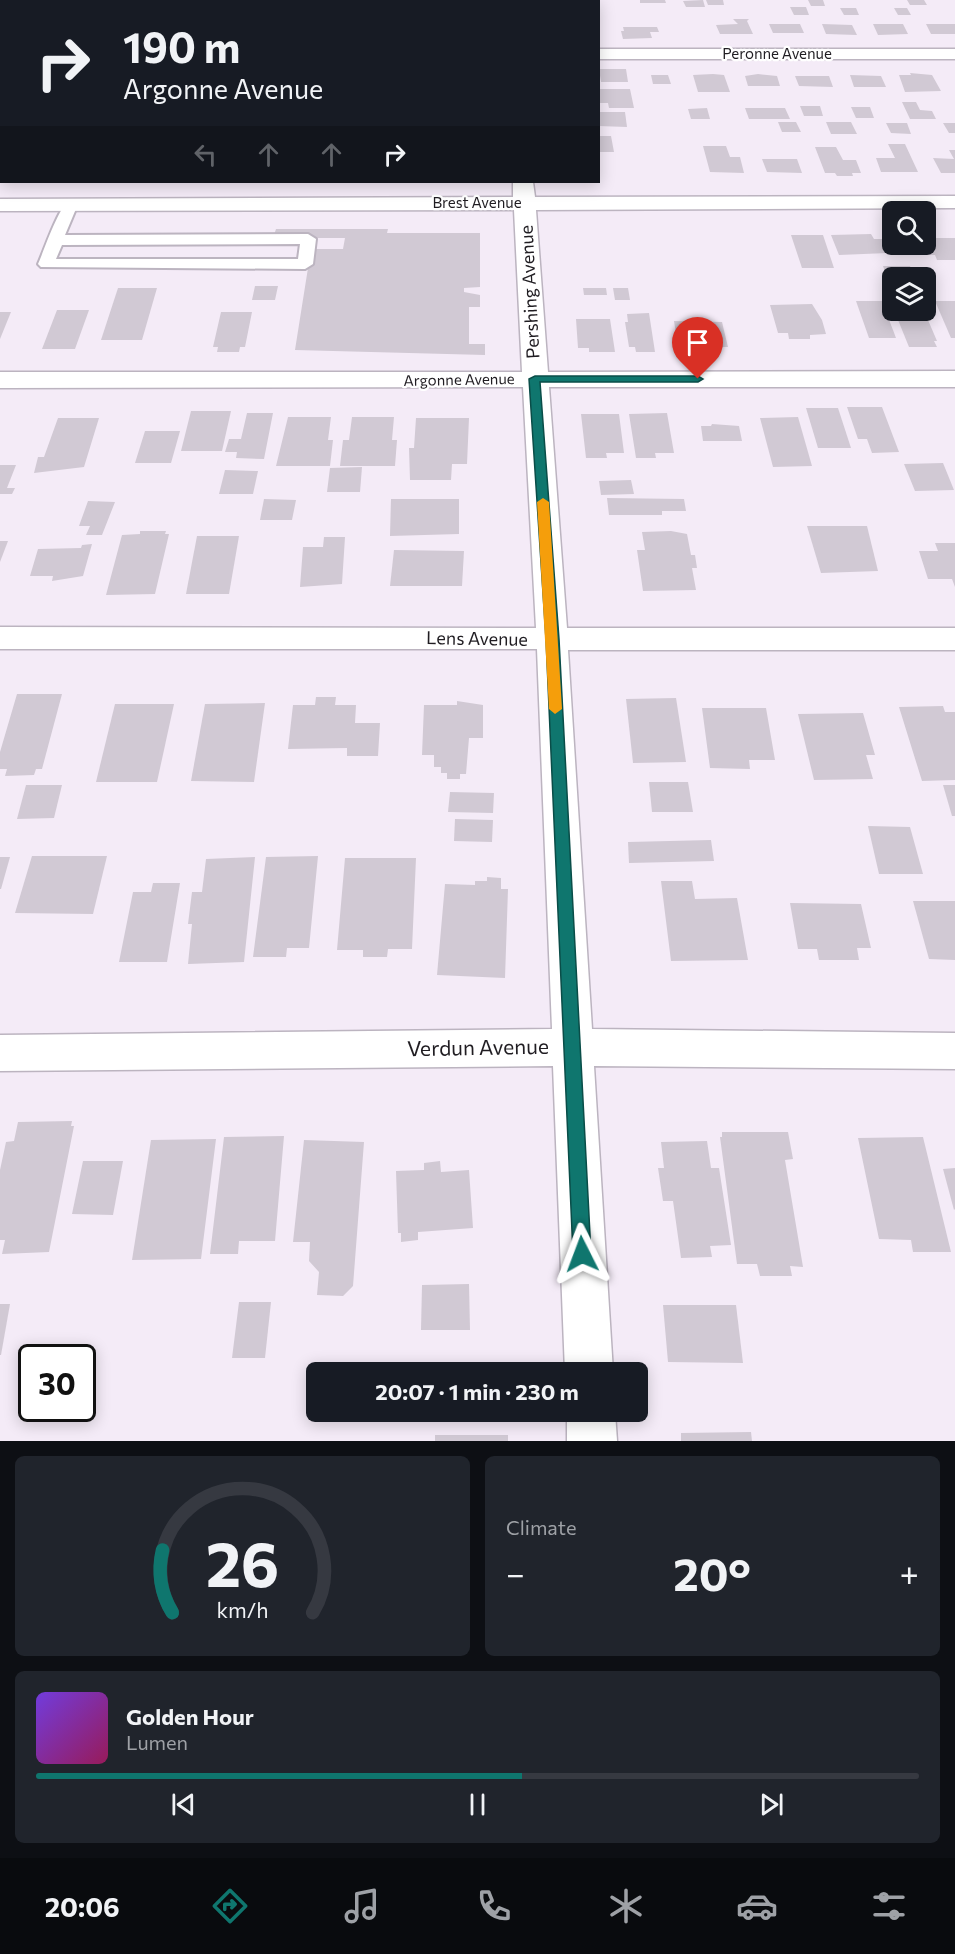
<!DOCTYPE html>
<meta charset="utf-8">
<style>
:root{--surface:#171b24;--page:#20242c;--text:#f1f3f6;--muted:#9ea1a6;--line:#363941;--accent:#0f766e}
body{margin:0;font-family:Commissioner,sans-serif;background:var(--page);color:var(--text);height:100vh;display:flex;flex-direction:column;font-size:22px;white-space:nowrap}
*{box-sizing:border-box;margin:0}
p{font-size:20px;color:var(--muted)}
.icon{flex:none;width:33px;height:33px;fill:none;stroke:currentColor;stroke-width:2;stroke-linecap:round;stroke-linejoin:round}
.map{position:relative;height:1441px;overflow:hidden}
.side{display:flex;flex-direction:column;gap:15px;padding:15px;background:#0d0f14;flex:1}
.side>*{flex:none}
.hud{position:absolute;left:0px;top:0px;width:600px;height:183px;box-shadow:0 3px 15px #0003;background:#171b24;color:var(--text);overflow:hidden}
.fabs{position:absolute;left:882px;top:201px;display:grid;gap:12px}
.fabs a{display:grid;place-items:center;width:54px;height:54px;border-radius:9px;background:var(--surface);box-shadow:0 3px 15px #0003;font-size:30px}
.speed{position:absolute;left:18px;top:1344px;display:flex;gap:12px;font-size:30px;font-weight:700;text-align:center}
.speed>*{display:grid;place-content:center;width:78px;height:78px;border-radius:50%;background:var(--surface);box-shadow:0 3px 15px #0003;line-height:1}
.speed .limit{border:3px solid #111;border-radius:9px;background:#fff;color:#111}
.pin{position:absolute;display:grid;place-items:center;width:51px;height:51px;color:#fff;margin:-62px -26px;border-radius:50% 50% 50% 0;rotate:-45deg;box-shadow:0 0 6px #0007}
.pin .icon{rotate:45deg}
.me{position:absolute;width:66px;margin:-33px;rotate:357deg;stroke-linejoin:round;filter:drop-shadow(0 0 4px #0008)}
.turn{display:flex;align-items:center;gap:21px;height:126px;padding:0 24px;font-size:27px}
.turn .icon{width:78px;height:78px;stroke-width:2.5}
.turn b{display:block;font-size:42px;line-height:51px}
.lanes{display:flex;align-items:center;height:57px;padding:0 24px;background:#0003;justify-content:center;gap:30px;direction:ltr}
.lanes .off{opacity:.35}
.big{font-size:45px;font-weight:700;line-height:1.1}
.side .tile{flex:1;display:flex;flex-direction:column;justify-content:center;gap:9px;min-width:0;padding:0 21px;border-radius:9px;background:var(--page)}
.side .dial{align-items:center;gap:0}
.dial svg{height:156px;overflow:visible;fill:none;stroke:var(--line);stroke-width:7;stroke-linecap:round;text-anchor:middle}
.dial text{fill:var(--text);stroke:none}
.song{display:flex;align-items:center;gap:18px}
.cover{width:72px;height:72px;border-radius:9px;background:linear-gradient(135deg,hsl(260 70% 55%),hsl(330 70% 35%))}
.played{height:6px;border-radius:3px;background:linear-gradient(90deg,var(--accent) 55%,var(--line) 55%)}
.keys{display:flex;justify-content:space-around;direction:ltr}
.heat{display:flex;justify-content:space-between;align-items:center;font-size:33px;direction:ltr}
.side .tiles{flex:1;display:grid;gap:15px;grid-template-columns:1fr 1fr}
.tile:last-child{grid-column:span 2}
.trip{position:absolute;left:306px;top:1362px;width:342px;height:60px;border-radius:9px;background:var(--surface);box-shadow:0 3px 15px #0003;font-weight:700;line-height:60px;text-align:center}
.menu{display:flex;height:96px;justify-content:space-around;align-items:center;background:#090b0e;color:var(--muted)}
.menu .icon{width:42px;height:42px}
.menu .current{color:var(--accent)}
.menu b{font-size:27px;color:var(--text)}
.map>svg:first-child{display:block}
</style>
<div class="map">
<svg width="955" height="1441" viewBox="0 0 955 1441">
<rect width="100%" height="100%" fill="#f4ebf7"/>
<!-- building -->
<g fill="#d1c9d4">
<path d="M640 0H665L666 3H640Z"/>
<path d="M703 0 705 7H686L683 1Z"/>
<path d="M706 0H723L724 5H708Z"/>
<path d="M808 0H823L825 6H811Z"/>
<path d="M907 0H924L927 5H910Z"/>
<path d="M790 7H806L809 15H794Z"/>
<path d="M840 8H856L859 15H844Z"/>
<path d="M894 8H907L911 15H898Z"/>
<path d="M733 19H749L747 21 753 34H720L716 25 738 24Z"/>
<path d="M769 24H800L804 33H773Z"/>
<path d="M822 24 852 25 857 35 826 34Z"/>
<path d="M873 24H903L908 34 878 35Z"/>
<path d="M926 24H955V34H931Z"/>
<path d="M623 27H657L659 32H650L652 38 623 39 621 31H624Z"/>
<path d="M599 69H626L628 82H601Z"/>
<path d="M910 73 932 75 941 91 905 92 899 75H911Z"/>
<path d="M713 74 724 75 730 92H698L693 75Z"/>
<path d="M758 74 777 76 780 86H748L745 76Z"/>
<path d="M651 75H668L671 84H653Z"/>
<path d="M850 75 881 76 886 87H854Z"/>
<path d="M795 76H829L833 87 799 86Z"/>
<path d="M598 89H630L634 108H609L608 103H598Z"/>
<path d="M902 102H916L920 110 932 111 936 119H910Z"/>
<path d="M800 106H820L823 116H804Z"/>
<path d="M851 107H870L874 118H856Z"/>
<path d="M707 108 710 119H691L688 109Z"/>
<path d="M745 108H785L790 119H749Z"/>
<path d="M598 112H625L627 127 598 126Z"/>
<path d="M778 122H796L801 132H782Z"/>
<path d="M826 122H851L857 134H831Z"/>
<path d="M886 123H907L911 134 891 133Z"/>
<path d="M943 123H955V133H949Z"/>
<path d="M598 136H611L614 152H598Z"/>
<path d="M888 144H905L918 172H881L876 158H895Z"/>
<path d="M703 146H726L730 157H740L744 173 710 172Z"/>
<path d="M815 147H836L843 160H856L861 173H852L853 176H837L835 173H825Z"/>
<path d="M949 150H955V173H941L933 158 954 159Z"/>
<path d="M762 159H797L802 173 767 172Z"/>
<path d="M276 229H388L387 233H480V287L464 288V292L480 295V307H469V344H485V355L295 350 311 249H343L345 238H273Z"/>
<path d="M871 234 874 239H882L888 253 839 255 831 235Z"/>
<path d="M791 235H823L834 268H802Z"/>
<path d="M926 238H955V260H937L935 255H919L914 244H926Z"/>
<path d="M883 266H910L915 278H892V283H889Z"/>
<path d="M255 286H278L275 300H252Z"/>
<path d="M118 288H157L142 340H101Z"/>
<path d="M583 288H606L607 295H584Z"/>
<path d="M613 288H628L630 300H615Z"/>
<path d="M856 301H882L896 338H869Z"/>
<path d="M935 301H955V338H951Z"/>
<path d="M812 304 822 320 826 334 810 335V339H789L788 333H778L770 305Z"/>
<path d="M57 310H89L75 349H42Z"/>
<path d="M0 312H11L0 339Z"/>
<path d="M221 312H252L245 347H240L239 352H217L218 347H213Z"/>
<path d="M649 313 655 352H636L635 347H629L625 322H628L627 314Z"/>
<path d="M896 315H918L920 320H928L937 341H934L937 347H909Z"/>
<path d="M576 319H610L615 352H589V348H578Z"/>
<path d="M674 321 722 322 728 347H678Z"/>
<path d="M847 407H882L899 452 872 453 867 439H858Z"/>
<path d="M806 408H838L851 448H818Z"/>
<path d="M191 411H231L222 451H181Z"/>
<path d="M247 413H273L264 459 236 458 237 452H225L229 439H241Z"/>
<path d="M667 413 674 453H655L656 458H636L629 414Z"/>
<path d="M581 414H619L624 453H606L607 458H586Z"/>
<path d="M288 417H331L328 440H333L330 466H276Z"/>
<path d="M352 417H394L392 440H397L395 466H340L343 440H349Z"/>
<path d="M798 417 812 466 773 467 760 418Z"/>
<path d="M58 418H99L84 467 34 473 38 457H44Z"/>
<path d="M416 418H469L467 464H452L451 480H410L409 448H414Z"/>
<path d="M712 424 739 426 742 441H703L701 426H711Z"/>
<path d="M145 431H180L171 463H135Z"/>
<path d="M943 463 954 490 915 491 904 464Z"/>
<path d="M0 465H16L7 488H15L12 494H0Z"/>
<path d="M362 467 360 492H327L330 468Z"/>
<path d="M225 470 258 471 253 494H219Z"/>
<path d="M631 480 634 494 601 495 599 481Z"/>
<path d="M607 498 684 499 686 511H662V515H609Z"/>
<path d="M264 499 296 500 292 520H260Z"/>
<path d="M391 499H459V534L390 536Z"/>
<path d="M88 501 115 502 102 535H86L90 526H79Z"/>
<path d="M807 526H867L878 571 821 573Z"/>
<path d="M140 531H166L165 534H169L155 594 106 595 122 535 140 534Z"/>
<path d="M671 531 687 534 691 555H695L697 568H692L696 590 643 591 637 550H645L642 532Z"/>
<path d="M197 536H239L229 594H186Z"/>
<path d="M324 537H345L342 584 300 587 303 547H323Z"/>
<path d="M0 541H8L0 562Z"/>
<path d="M935 543H955V587L952 579H928L919 551H938Z"/>
<path d="M92 544 83 576 52 581 53 576H30L38 549 81 548 82 545Z"/>
<path d="M394 550 464 551 462 586H390Z"/>
<path d="M17 694H62L42 769H36L34 775 5 776 7 769H0V752Z"/>
<path d="M316 697H336L335 705H356L355 723H380L378 756H347V748L288 749 293 705H315Z"/>
<path d="M676 698 686 762 633 763 626 699Z"/>
<path d="M457 701 483 705V738H469L466 774H460V779H447V773H441V767H434V755H422L424 705H457Z"/>
<path d="M265 703 254 782 191 781 205 704Z"/>
<path d="M115 704H174L157 782H96Z"/>
<path d="M943 706 945 712H955V780L922 781 899 707Z"/>
<path d="M702 708H766L775 760H749L750 769 710 768Z"/>
<path d="M863 713 875 755H866L873 779 814 780 798 714Z"/>
<path d="M649 782H688L693 812H652Z"/>
<path d="M26 785H62L54 818 17 819Z"/>
<path d="M943 785H955V816H952Z"/>
<path d="M450 792 494 793 493 813 448 812Z"/>
<path d="M455 819 493 820 492 842 454 841Z"/>
<path d="M868 826 910 827 923 874H879Z"/>
<path d="M711 840 714 861 629 863 628 842Z"/>
<path d="M32 856H107L93 914 15 913Z"/>
<path d="M318 856 309 948H287L286 957H253L266 857Z"/>
<path d="M0 857H10L1 889H0Z"/>
<path d="M255 857 244 962 188 964 192 924H188L192 892H202L206 859Z"/>
<path d="M345 858H416L412 949H388L387 957H363V950H337Z"/>
<path d="M487 877 501 878V889H508L505 978 437 975 445 884 475 885V881H487Z"/>
<path d="M661 881H692L695 899 737 898 748 960 671 961Z"/>
<path d="M153 883H180L167 962H119L133 892H151Z"/>
<path d="M913 901H955V960L929 959Z"/>
<path d="M790 903 861 904 871 948H857L859 960H819L817 949H798Z"/>
<path d="M72 1121 71 1126H74L49 1252 2 1254 5 1240H0V1170L6 1142 14 1141 18 1122Z"/>
<path d="M722 1132H788L793 1159 785 1160 803 1267 790 1266 792 1276H760L757 1264H737L720 1137H722Z"/>
<path d="M284 1136 275 1241H239L238 1254H210L224 1137Z"/>
<path d="M923 1137 951 1252H913L911 1240 879 1239 858 1138Z"/>
<path d="M216 1139 201 1259 132 1260 151 1140Z"/>
<path d="M304 1140 364 1142 353 1286 343 1296 317 1295 319 1272 309 1261 310 1242H293Z"/>
<path d="M707 1141 711 1168H719L731 1245 710 1246 712 1257 681 1258 673 1201H663L658 1168H664L661 1142Z"/>
<path d="M83 1161H123L113 1215 72 1214Z"/>
<path d="M440 1161 441 1172 469 1170 473 1228 418 1232V1240L401 1242V1233H398L396 1171 424 1170V1163Z"/>
<path d="M955 1168V1209L954 1210 943 1169Z"/>
<path d="M469 1284 470 1330H421L422 1285Z"/>
<path d="M239 1302H271L265 1358H232Z"/>
<path d="M0 1304H10L1 1355H0Z"/>
<path d="M663 1305H736L743 1363 668 1362Z"/>
<path d="M751 1432 752 1441H681V1433Z"/>
<rect x="435" y="1435" width="73" height="6"/>
</g>
<g fill="none" stroke-linecap="round" stroke-linejoin="round">
<!-- service casing -->
<g stroke="#bcb4c0" stroke-width="4">
<path id="service" d="M71 200 78 204 65 235 308 234 316 239 313 264 305 269 41 267 38 264C44 251 60 202 71 200ZM300 244 298 259H56L62 245Z"/>
</g>
<!-- minor casing -->
<g stroke="#bcb4c0" stroke-width="3">
<g id="minor">
<rect x="572" y="0" width="16" height="2"/>
<rect x="0" y="49" width="2" height="10"/>
<rect x="598" y="49" width="357" height="10"/>
<path d="M513 182H533L535 197 955 196V208L536 210 548 372 955 371V387H549L567 628H955V650H568L592 1029 955 1033V1069L594 1066 613 1372H565L553 1066 0 1071V1035L552 1029 537 649H0V627L536 628 523 387 0 388V372H522L514 210 0 211V199L513 197Z"/>
<path d="M567 1412H615L617 1441H567Z"/>
</g>
</g>
<!-- service -->
<use href="#service" fill="#fff" fill-rule="evenodd"/>
<!-- minor -->
<use href="#minor" fill="#fff" fill-rule="evenodd"/>
</g>
<!-- route -->
<path fill="#0f766e" stroke="#0a4d48" stroke-width="1.5" d="M535 376H698L703 379 698 382H540L559 639 591 1254 589 1261 582 1263 576 1261 573 1254 546 639 529 379Z"/>
<!-- slow -->
<path fill="#f59e0b" d="M543 498 549 502 562 709 555 714 549 709 537 502Z"/>
<g text-anchor="middle" stroke-width="4.5" stroke-linejoin="round" paint-order="stroke">
<!-- far-street labels -->
<g font-size="15" fill="#201d22" stroke="#fff">
<text x="777" y="59">Peronne Avenue</text>
<text x="477" y="208">Brest Avenue</text>
<text transform="translate(459 380) rotate(-1)" y="5">Argonne Avenue</text>
</g>
<!-- street labels -->
<g font-size="18" fill="#201d22" stroke="#fff">
<text transform="translate(530 292) rotate(-93)" y="6">Pershing Avenue</text>
<text transform="translate(477 639) rotate(1)" y="6">Lens Avenue</text>
</g>
<!-- near-street labels -->
<g font-size="21" fill="#201d22" stroke="#fff">
<text transform="translate(478 1048) rotate(-1)" y="7">Verdun Avenue</text>
</g>
</g>
</svg>
<div class="fabs">
<a><svg class="icon" aria-label="search" viewBox="0 0 24 24"><circle cx="10" cy="10" r="6"/><path d="M15 15l6 6"/></svg></a>
<a><svg class="icon" aria-label="layers" viewBox="0 0 24 24"><path d="M12 4l9 5-9 5-9-5zM3 14l9 5 9-5"/></svg></a>
</div>
<div class="speed"><div class="limit">30</div></div>
<div class="pin" style="left:698px;top:379px;background:#d93025"><svg class="icon" aria-label="arrive" viewBox="0 0 24 24"><path d="M6 21V4h12l-3 4 3 4H6"/></svg></div>
<svg class="me" style="left:582px;top:1254px" viewBox="-20 -20 40 40"><path d="M0-17L14 15 0 8-14 15z" fill="#0f766e" stroke="#fff" stroke-width="4"/></svg>
<div class="trip">20:07 · 1 min · 230 m</div>
<div class="hud">
<div class="turn"><svg class="icon" aria-label="right" viewBox="0 0 24 24"><path d="M7 20v-9h11M14 6l5 5-5 5"/></svg><div><b>190 m</b>Argonne Avenue</div></div>
<div class="lanes"><svg class="icon off" aria-label="left" viewBox="0 0 24 24"><path d="M17 20v-9H6M10 6l-5 5 5 5"/></svg><svg class="icon off" aria-label="ahead" viewBox="0 0 24 24"><path d="M12 20V5M6 11l6-6 6 6"/></svg><svg class="icon off" aria-label="ahead" viewBox="0 0 24 24"><path d="M12 20V5M6 11l6-6 6 6"/></svg><svg class="icon" aria-label="right" viewBox="0 0 24 24"><path d="M7 20v-9h11M14 6l5 5-5 5"/></svg></div>
</div>
</div>
<section class="side">
<div class="tiles">
<div class="tile dial"><svg viewBox="0 0 100 80">
<path d="M14 69A42 42 0 1 1 86 69"/>
<path d="M14 69A42 42 0 0 1 9 37" stroke="#0f766e"/>
<text x="50" y="56" font-size="32" font-weight="700">26</text>
<text x="50" y="72" font-size="11">km/h</text>
</svg></div>
<div class="tile"><p>Climate</p>
<div class="heat"><a>−</a><b class="big">20°</b><a>+</a></div>
</div>
<div class="tile">
<div class="song"><i class="cover"></i><div><b>Golden Hour</b><p>Lumen</p></div></div>
<div class="played"></div>
<div class="keys"><svg class="icon" aria-label="previous" viewBox="0 0 24 24"><path d="M18 5L8 12l10 7zM5 5v14"/></svg><svg class="icon" aria-label="pause" viewBox="0 0 24 24"><path d="M8 5v14M16 5v14"/></svg><svg class="icon" aria-label="next" viewBox="0 0 24 24"><path d="M6 5l10 7-10 7zM19 5v14"/></svg></div>
</div>
</div>
</section>
<nav class="menu">
<b>20:06</b>
<svg class="icon current" aria-label="directions" viewBox="0 0 24 24"><path d="M12 3l9 9-9 9-9-9zM9 14v-3h6M13 9l2 2-2 2"/></svg>
<svg class="icon" aria-label="music" viewBox="0 0 24 24"><path d="M9 18V5l10-2v13"/><circle cx="6" cy="18" r="3"/><circle cx="16" cy="16" r="3"/></svg>
<svg class="icon" aria-label="phone" viewBox="0 0 24 24"><path d="M5 4h4l2 5-3 2q2 4 5 5l2-3 5 2v4C11 20 4 13 5 4z"/></svg>
<svg class="icon" aria-label="climate" viewBox="0 0 24 24"><path d="M12 3v18M4 7l16 10M4 17L20 7"/></svg>
<svg class="icon" aria-label="car" viewBox="0 0 24 24"><path d="M5 17H2v-5l4-1 3-4h7l3 4 3 1v5h-3M9 17h6M6 11h13"/><circle cx="7" cy="17" r="2"/><circle cx="17" cy="17" r="2"/></svg>
<svg class="icon" aria-label="filters" viewBox="0 0 24 24"><path d="M4 7h16M4 17h16"/><circle cx="9" cy="7" r="2"/><circle cx="15" cy="17" r="2"/></svg>
</nav>
